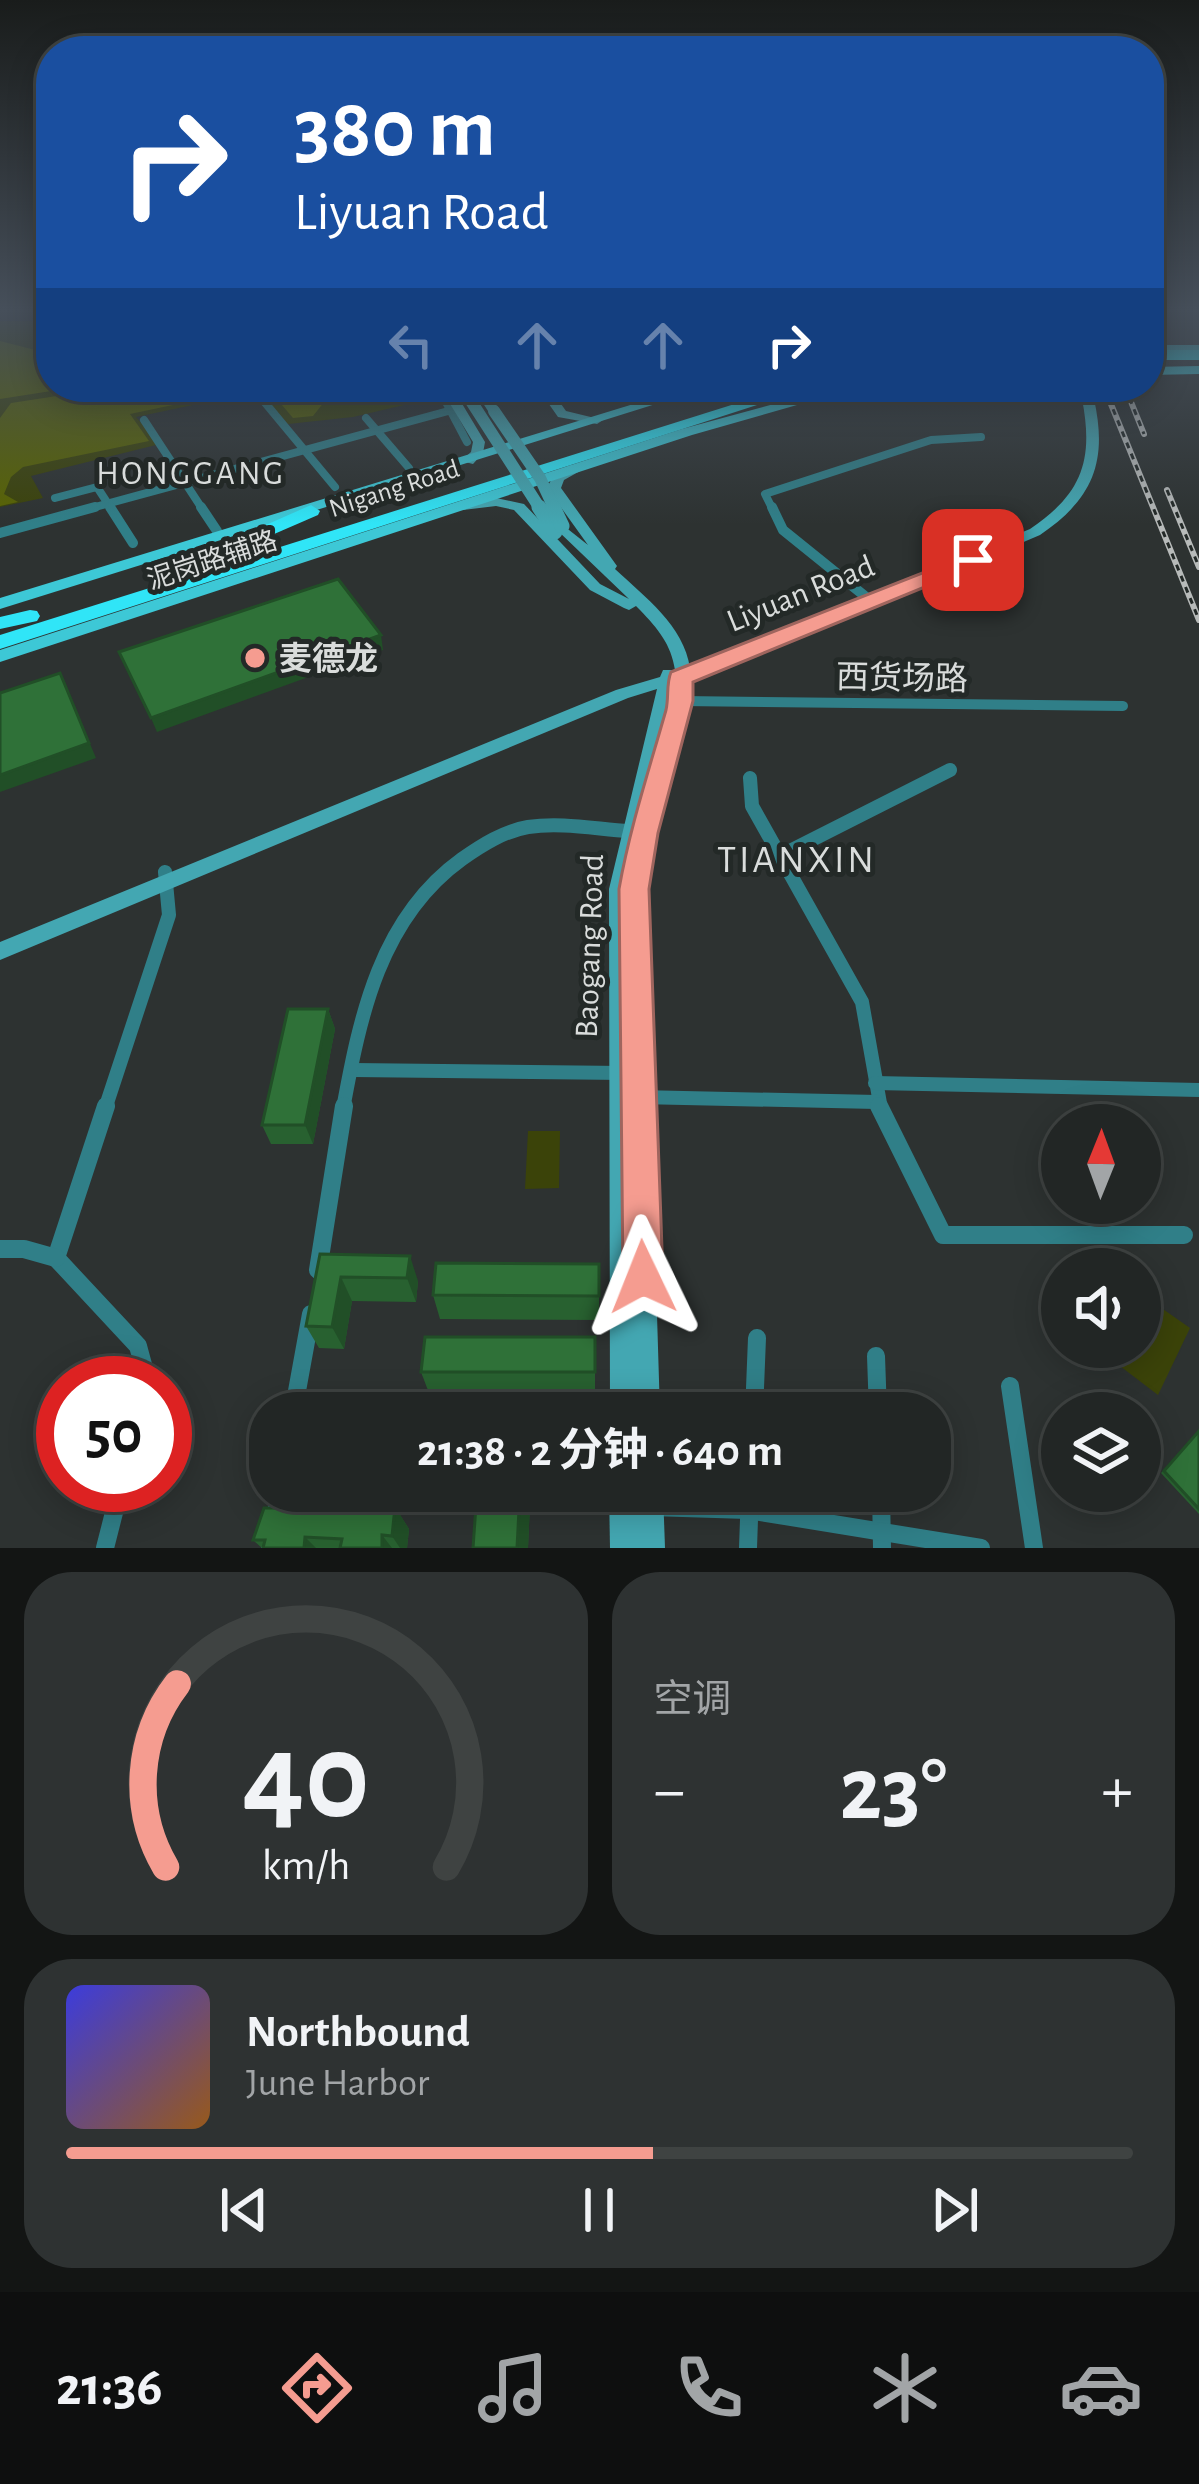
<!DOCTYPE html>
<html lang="zh">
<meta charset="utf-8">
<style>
:root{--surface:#222625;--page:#2e3232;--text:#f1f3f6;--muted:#a2a5a7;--line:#3f4342;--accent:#f59c90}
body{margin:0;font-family:"Alegreya Sans","Noto Sans SC",sans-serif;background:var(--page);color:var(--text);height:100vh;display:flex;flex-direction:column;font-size:45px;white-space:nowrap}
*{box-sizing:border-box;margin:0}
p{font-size:39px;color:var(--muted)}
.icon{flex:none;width:66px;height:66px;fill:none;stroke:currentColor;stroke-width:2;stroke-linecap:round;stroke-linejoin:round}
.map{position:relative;height:1548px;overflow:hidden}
.details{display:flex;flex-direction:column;gap:24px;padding:24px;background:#131514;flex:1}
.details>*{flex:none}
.top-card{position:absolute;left:36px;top:36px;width:1128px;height:366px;border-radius:48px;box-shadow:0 6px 30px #0003,0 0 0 3px var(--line);background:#1a4fa0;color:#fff;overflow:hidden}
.needle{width:78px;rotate:1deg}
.buttons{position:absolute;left:1041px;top:1104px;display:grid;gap:24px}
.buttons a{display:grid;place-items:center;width:120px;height:120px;border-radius:50%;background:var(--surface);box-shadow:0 6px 30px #0003,0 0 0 3px var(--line);font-size:60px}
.speed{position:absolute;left:36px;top:1356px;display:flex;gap:24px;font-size:60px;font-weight:700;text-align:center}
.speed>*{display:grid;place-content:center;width:156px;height:156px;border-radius:50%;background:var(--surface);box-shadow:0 6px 30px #0003,0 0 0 3px var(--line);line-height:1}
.speed .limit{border:18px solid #d22;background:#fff;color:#111}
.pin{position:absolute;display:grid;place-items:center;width:102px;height:102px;color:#fff;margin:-51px;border-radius:24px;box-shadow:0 6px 18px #0006}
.me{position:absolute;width:132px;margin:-66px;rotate:358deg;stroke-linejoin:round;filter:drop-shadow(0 0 9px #0008)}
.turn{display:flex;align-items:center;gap:42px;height:252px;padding:0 60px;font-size:54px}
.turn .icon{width:156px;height:156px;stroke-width:2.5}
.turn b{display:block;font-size:84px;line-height:102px}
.lanes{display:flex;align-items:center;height:114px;padding:0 60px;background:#0003;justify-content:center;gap:60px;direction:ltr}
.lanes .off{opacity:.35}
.big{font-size:90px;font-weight:700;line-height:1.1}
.details .tile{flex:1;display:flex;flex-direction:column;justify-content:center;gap:18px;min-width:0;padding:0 42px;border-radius:48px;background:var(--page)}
.details .dial{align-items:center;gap:0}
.dial svg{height:312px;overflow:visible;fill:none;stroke:var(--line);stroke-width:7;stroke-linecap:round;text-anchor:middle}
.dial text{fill:var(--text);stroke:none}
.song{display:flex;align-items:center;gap:36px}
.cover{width:144px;height:144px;border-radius:18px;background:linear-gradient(135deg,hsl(240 70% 55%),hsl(30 70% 35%))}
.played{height:12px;border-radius:6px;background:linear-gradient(90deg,var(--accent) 55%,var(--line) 55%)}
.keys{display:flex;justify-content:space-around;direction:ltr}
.heat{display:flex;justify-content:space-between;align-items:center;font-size:66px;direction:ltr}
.details .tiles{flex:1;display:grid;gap:24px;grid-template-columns:1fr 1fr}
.tile:last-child{grid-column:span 2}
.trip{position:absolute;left:249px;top:1392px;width:702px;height:120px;border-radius:48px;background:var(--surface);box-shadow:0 6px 30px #0003,0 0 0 3px var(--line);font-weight:700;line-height:120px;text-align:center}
.menu{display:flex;height:192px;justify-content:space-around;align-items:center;background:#0e0f0f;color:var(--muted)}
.menu .icon{width:84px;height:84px}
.menu .selected{color:var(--accent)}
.menu b{font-size:54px;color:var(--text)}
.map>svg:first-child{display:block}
</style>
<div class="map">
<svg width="1199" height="1548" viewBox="0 0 1199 1548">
<rect width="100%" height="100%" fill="#2d3231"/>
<!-- green -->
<g fill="#3b4309">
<path d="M0 321H51V387H383L434 398 353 417 288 424 259 391 136 417 160 444 31 476 43 498 0 507Z"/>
<path d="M528 1131H560L559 1188 525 1189Z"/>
<path d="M1140 1293 1190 1328 1158 1395 1099 1350 1140 1347Z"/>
</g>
<!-- forest -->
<g fill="#596400">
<path d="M0 341 51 354V387H77L0 399Z"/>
<path d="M116 387H336L313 416 293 418 270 391 254 388 130 414 149 441 23 467 11 477 4 494 18 502 0 506V418L11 403Z"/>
</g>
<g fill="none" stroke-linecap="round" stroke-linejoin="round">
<!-- street-far3 -->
<g stroke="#307f88" stroke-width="8">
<path d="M438 387 467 442"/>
<path d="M257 393 335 487"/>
<path d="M997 397 1088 399 1087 387"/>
<path d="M366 418 409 468"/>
<path d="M144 420 203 510"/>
<path d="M55 498 97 487 112 510"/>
<path d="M84 510 452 410"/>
<path d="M773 510 765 494 931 440 981 437"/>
</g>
<!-- street-far2 -->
<g stroke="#307f88" stroke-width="10">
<path d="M110 507 133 543"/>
<path d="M201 507 217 531"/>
<path d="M772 507 783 530 866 597"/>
<path d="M0 533 95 507"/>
<path d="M681 701 1123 706"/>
</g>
<!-- street-far1 -->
<g stroke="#307f88" stroke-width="14">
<path d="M750 778 752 806 862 1002 881 1109"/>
<path d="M780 856 950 770"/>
<path d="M353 1070 624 1073"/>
<path d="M875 1083 1199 1090"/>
<path d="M638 1097 877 1102"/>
<path d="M105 1109 169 915 165 872"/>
<path d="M343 1109C360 1016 380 918 462 859 482 845 504 831 528 827 561 822 596 829 629 831"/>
</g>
<!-- street -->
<g stroke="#307f88" stroke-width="18">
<path d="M106 1106 56 1258 138 1346 148 1383"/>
<path d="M879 1106 943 1235H1184"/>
<path d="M0 1249H24L56 1258"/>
<path d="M318 1270 344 1106"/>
<path d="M876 1356 878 1413"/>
<path d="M1010 1386 1034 1548"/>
<path d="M293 1413 311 1314"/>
<path d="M754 1413 757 1338"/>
<path d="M881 1491 882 1548"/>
<path d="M650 1507 748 1510 981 1548"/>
<path d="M105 1548 121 1485"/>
<path d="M270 1548 280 1491"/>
<path d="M748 1548 750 1491"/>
</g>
<!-- secondary -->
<g fill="#43a7b2" fill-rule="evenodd">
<path d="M440 387H452L485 442 483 453 473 464 461 461 471 452 473 442Z"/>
<path d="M480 387H492L489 394 500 411 498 414 488 411 477 394Z"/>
<path d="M537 387H549L566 411 603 420 597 424 558 417Z"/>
<path d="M1088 395 1094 399C1108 462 1093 499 1040 535L724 669 691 679 683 732 644 889 660 1413H610L609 889 657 689 628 698 0 960V942L616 690 660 677 663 670H675C671 644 658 629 640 610L636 606 629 610 624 608 590 590 514 510 496 506 463 510 458 509V503L496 498 524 504 600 584 629 599 557 530 564 526 588 545 547 488C553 475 565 463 580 465V471L564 480 561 488 617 566 615 569C645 597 684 626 690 668L1030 529C1082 494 1094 460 1082 399Z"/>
<path d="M609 1491H663L665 1548H610Z"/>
</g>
<!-- primary -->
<g fill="#3dc8d6" fill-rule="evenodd">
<rect x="1149" y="345" width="50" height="8"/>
<path d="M1199 366V374L1149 375V367Z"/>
<path d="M689 387H710L0 609V598Z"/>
<path d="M837 387H860L692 435 0 662V650L682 429Z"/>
</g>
<!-- highway -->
<g fill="#30e5f7" fill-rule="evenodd">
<rect x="1149" y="350" width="50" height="10"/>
<path d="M789 387H813L0 649V635Z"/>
<path d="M311 505 320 511 318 515 173 578H159L156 574Z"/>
<path d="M30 610 37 611 40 616 37 621 0 629V617Z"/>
</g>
<!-- rail casing -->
<g stroke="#b7bab9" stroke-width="6">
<g id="rail">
<path d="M1104 387 1199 620"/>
<path d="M1125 387 1144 434"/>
<path d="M1167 490 1199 567"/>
</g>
</g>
<!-- rail -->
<use href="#rail" stroke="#232927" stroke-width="3" stroke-dasharray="6" stroke-linecap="butt"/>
<!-- secondary-bridge-far1 -->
<g stroke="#43a7b2" stroke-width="12">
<path d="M462 387 541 510"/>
<path d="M494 411 540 478 555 510"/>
</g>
<!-- secondary-bridge -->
<g stroke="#43a7b2" stroke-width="15">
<path d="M539 507 555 532"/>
<path d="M553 507 562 526"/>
</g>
</g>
<!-- wall -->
<g fill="#286130">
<path d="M328 1009 335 1029 313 1144H271L262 1125Z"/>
<path d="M320 1254 418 1281 416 1302 352 1301 344 1349 319 1348 306 1326Z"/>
<path d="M599 1264V1320L440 1319 433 1295Z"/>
<path d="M595 1337V1393H429L421 1372Z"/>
<path d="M1199 1430V1514L1161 1473Z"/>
<path d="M436 1491H573V1504H530L528 1548H473L476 1507 443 1506Z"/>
<path d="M395 1507 409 1529 407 1548H262L253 1540Z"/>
</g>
<!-- shaded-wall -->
<g fill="#214f27">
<path d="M381 635 383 650 157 732 151 718Z"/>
<path d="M60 673 96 758 0 792V775Z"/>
<path d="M328 1009 335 1029 313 1144 305 1125Z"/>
<path d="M410 1256 418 1281 416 1302 407 1278Z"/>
<path d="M341 1277 352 1301 344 1349 332 1327Z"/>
<path d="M520 1491H527L530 1504 528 1548H517Z"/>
<path d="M395 1507 409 1529 407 1548H400L392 1536Z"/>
<path d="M382 1535 392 1548H382Z"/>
<path d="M305 1537 316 1548H304Z"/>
</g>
<!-- building -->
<g fill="#2f7138" stroke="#214f27" stroke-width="3">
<path d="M338 579 381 635 151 718 119 652Z"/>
<path d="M60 673 89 743 0 775V693Z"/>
<path d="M288 1009H328L305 1125H262Z"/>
<path d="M320 1254 410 1256 407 1278 341 1277 332 1327 306 1326Z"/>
<path d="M436 1263 599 1264V1296L433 1295Z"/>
<path d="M425 1337H595V1372H421Z"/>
<path d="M1199 1431V1509L1164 1471Z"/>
<path d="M477 1491H520L517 1548H473Z"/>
<path d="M351 1503 395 1507 392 1536 382 1535V1548H340L342 1539 305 1537 304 1548H263L265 1540H253L264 1508H335Z"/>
</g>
<!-- sky -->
<linearGradient id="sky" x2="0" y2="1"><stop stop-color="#191c1b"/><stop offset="0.59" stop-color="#464f5a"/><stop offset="1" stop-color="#464f5a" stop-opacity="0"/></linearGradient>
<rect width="1199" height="525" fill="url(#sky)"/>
<!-- route -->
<path fill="#f59c90" stroke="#9f655e" stroke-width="3" d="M973 553 981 555V564L693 682V701L658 833 649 889 663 1277 657 1291 643 1297 629 1291 623 1277 619 889C630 827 649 770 666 710 669 697 666 684 671 672Z"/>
<!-- markers -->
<circle fill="#f59c90" stroke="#232927" stroke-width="4.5" cx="255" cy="658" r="12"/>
<g text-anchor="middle" stroke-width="10" stroke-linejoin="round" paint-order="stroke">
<!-- far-street labels -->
<g font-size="27" fill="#d9dcdb" stroke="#232927">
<text transform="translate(394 488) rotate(-18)" y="9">Nigang Road</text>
<text transform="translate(212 560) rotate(-18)" y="9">泥岗路辅路</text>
</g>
<!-- far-quarter labels -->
<g font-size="33" letter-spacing="3" fill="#d9dcdb" stroke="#232927">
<text x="191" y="484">HONGGANG</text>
</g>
<!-- street labels -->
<g font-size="33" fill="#d9dcdb" stroke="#232927">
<text transform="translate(800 592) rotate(-22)" y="12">Liyuan Road</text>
<text transform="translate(902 677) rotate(1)" y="12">西货场路</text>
<text transform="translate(588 946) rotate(-88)" y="12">Baogang Road</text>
</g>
<!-- poi labels -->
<g font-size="33" font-weight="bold" fill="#d9dcdb" stroke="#232927" text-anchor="start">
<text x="279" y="670">麦德龙</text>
</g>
<!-- quarter labels -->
<g font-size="39" letter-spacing="3" fill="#d9dcdb" stroke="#232927">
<text x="797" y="872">TIANXIN</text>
</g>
</g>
</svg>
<div class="buttons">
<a><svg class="needle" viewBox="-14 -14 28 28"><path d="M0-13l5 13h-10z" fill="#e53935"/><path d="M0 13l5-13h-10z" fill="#a2a5a7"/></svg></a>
<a><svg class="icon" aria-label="sound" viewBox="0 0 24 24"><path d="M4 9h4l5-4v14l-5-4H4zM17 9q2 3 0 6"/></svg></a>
<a><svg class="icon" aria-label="layers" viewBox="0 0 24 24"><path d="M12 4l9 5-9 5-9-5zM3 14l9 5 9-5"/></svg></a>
</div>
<div class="speed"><div class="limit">50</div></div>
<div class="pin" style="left:973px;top:560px;background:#d93025"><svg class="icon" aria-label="arrive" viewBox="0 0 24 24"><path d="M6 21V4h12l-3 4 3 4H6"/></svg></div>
<svg class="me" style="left:643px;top:1277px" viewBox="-20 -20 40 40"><path d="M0-17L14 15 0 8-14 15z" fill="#f59c90" stroke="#fff" stroke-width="4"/></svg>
<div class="trip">21:38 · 2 分钟 · 640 m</div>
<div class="top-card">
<div class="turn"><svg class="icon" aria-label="right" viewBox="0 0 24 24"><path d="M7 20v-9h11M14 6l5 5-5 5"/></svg><div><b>380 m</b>Liyuan Road</div></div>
<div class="lanes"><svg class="icon off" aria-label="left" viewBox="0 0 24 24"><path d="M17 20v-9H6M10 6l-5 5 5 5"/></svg><svg class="icon off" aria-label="ahead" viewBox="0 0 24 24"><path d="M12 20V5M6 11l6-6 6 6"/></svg><svg class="icon off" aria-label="ahead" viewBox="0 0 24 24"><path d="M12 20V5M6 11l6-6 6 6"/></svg><svg class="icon" aria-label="right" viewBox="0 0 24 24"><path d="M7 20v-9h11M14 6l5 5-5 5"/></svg></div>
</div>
</div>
<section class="details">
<div class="tiles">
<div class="tile dial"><svg viewBox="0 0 100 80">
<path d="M14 69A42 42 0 1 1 86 69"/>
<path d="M14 69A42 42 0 0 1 17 22" stroke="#f59c90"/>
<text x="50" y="56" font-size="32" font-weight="700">40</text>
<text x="50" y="72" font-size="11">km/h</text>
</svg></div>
<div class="tile"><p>空调</p>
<div class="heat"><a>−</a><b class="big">23°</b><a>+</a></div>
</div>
<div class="tile">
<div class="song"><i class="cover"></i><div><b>Northbound</b><p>June Harbor</p></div></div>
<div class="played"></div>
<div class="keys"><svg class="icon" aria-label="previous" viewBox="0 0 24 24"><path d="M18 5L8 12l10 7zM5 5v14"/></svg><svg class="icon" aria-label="pause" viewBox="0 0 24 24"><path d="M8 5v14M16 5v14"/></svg><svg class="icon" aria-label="next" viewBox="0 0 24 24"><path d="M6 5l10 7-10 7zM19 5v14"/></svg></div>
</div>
</div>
</section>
<nav class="menu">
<b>21:36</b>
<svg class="icon selected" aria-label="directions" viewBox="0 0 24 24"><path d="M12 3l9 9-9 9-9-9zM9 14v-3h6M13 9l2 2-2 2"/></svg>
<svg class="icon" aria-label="music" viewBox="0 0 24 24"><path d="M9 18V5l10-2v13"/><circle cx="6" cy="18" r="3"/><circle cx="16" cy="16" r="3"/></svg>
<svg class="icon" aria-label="phone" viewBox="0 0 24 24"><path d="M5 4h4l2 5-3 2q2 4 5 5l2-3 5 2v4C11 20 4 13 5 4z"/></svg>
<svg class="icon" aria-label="climate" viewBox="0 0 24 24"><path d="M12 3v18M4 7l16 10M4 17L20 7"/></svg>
<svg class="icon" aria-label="car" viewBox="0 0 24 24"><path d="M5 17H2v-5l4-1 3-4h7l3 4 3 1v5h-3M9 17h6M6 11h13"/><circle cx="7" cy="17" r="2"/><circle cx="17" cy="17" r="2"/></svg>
</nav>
